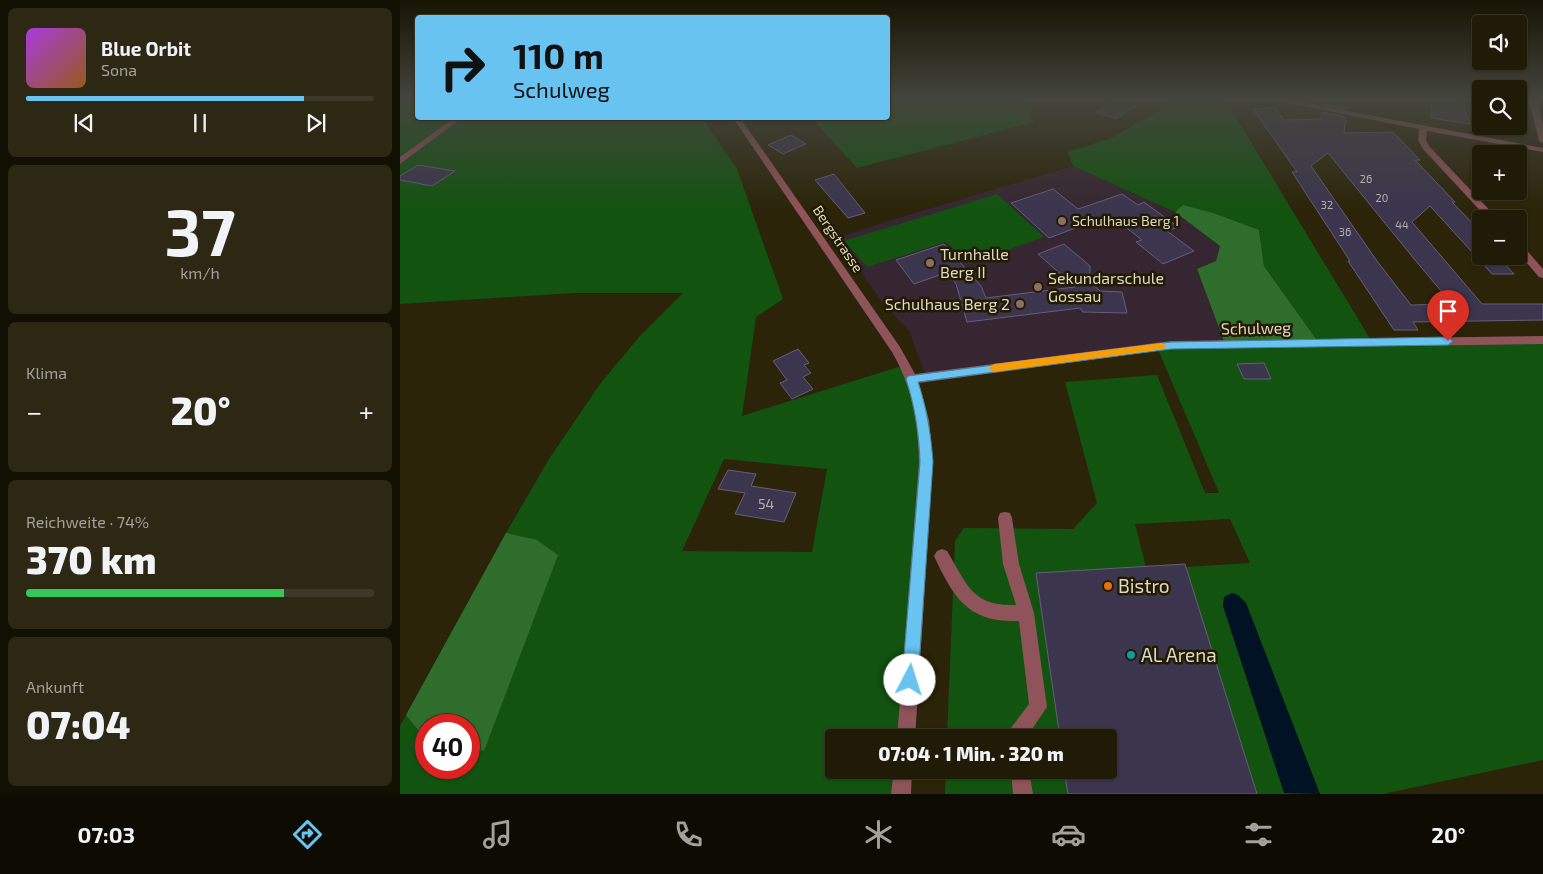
<!DOCTYPE html>
<html lang="de">
<meta charset="utf-8">
<style>
:root{--surface:#201b06;--page:#2d2814;--text:#f1f3f6;--muted:#a2a19b;--line:#3d3928;--accent:#69c3f1}
body{margin:0;font-family:"Exo 2",sans-serif;background:var(--page);color:var(--text);height:100vh;display:flex;flex-direction:column;font-size:19px;white-space:nowrap}
*{box-sizing:border-box;margin:0}
p{font-size:16px;color:var(--muted)}
.icon{flex:none;width:28px;height:28px;fill:none;stroke:currentColor;stroke-width:2;stroke-linecap:round;stroke-linejoin:round}
.map{position:relative;flex:1;overflow:hidden}
.drawer{display:flex;flex-direction:column;gap:8px;padding:8px;background:#120f03;width:400px}
.drawer>*{flex:none}
.guide{position:absolute;left:15px;top:15px;width:475px;height:105px;border-radius:5px;box-shadow:0 1px 4px #0004,0 0 0 1px var(--line);background:#69c3f1;color:#111;overflow:hidden}
.buttons{position:absolute;left:1072px;top:15px;display:grid;gap:10px}
.buttons a{display:grid;place-items:center;width:55px;height:55px;border-radius:5px;background:var(--surface);box-shadow:0 1px 4px #0004,0 0 0 1px var(--line);font-size:25px}
.speed{position:absolute;left:15px;top:714px;display:flex;gap:10px;font-size:25px;font-weight:700;text-align:center}
.speed>*{display:grid;place-content:center;width:65px;height:65px;border-radius:50%;background:var(--surface);box-shadow:0 1px 4px #0004,0 0 0 1px var(--line);line-height:1}
.speed .limit{border:8px solid #d22;background:#fff;color:#111}
.pin{position:absolute;display:grid;place-items:center;width:42px;height:42px;color:#fff;margin:-51px -21px;border-radius:50% 50% 50% 0;rotate:-45deg;box-shadow:0 0 5px #0007}
.pin .icon{rotate:45deg}
.me{position:absolute;width:55px;margin:-28px;rotate:5deg;stroke-linejoin:round;filter:drop-shadow(0 0 4px #0008)}
.turn{display:flex;align-items:center;gap:18px;height:105px;padding:0 15px;font-size:22px}
.turn .icon{width:65px;height:65px;stroke-width:2.5}
.turn b{display:block;font-size:35px;line-height:42px}
.big{font-size:38px;font-weight:800;line-height:1.1}
.drawer .card{flex:1;display:flex;flex-direction:column;justify-content:center;gap:8px;min-width:0;padding:0 18px;border-radius:8px;background:var(--page)}
.drawer .dial{align-items:center;gap:0}
.dial b{font-size:65px;line-height:1}
.song{display:flex;align-items:center;gap:15px}
.cover{width:60px;height:60px;border-radius:8px;background:linear-gradient(135deg,hsl(280 70% 55%),hsl(30 70% 35%))}
.played{height:5px;border-radius:2px;background:linear-gradient(90deg,var(--accent) 80%,var(--line) 80%)}
.keys{display:flex;justify-content:space-around;direction:ltr}
.heat{display:flex;justify-content:space-between;align-items:center;font-size:28px;direction:ltr}
.charge{height:8px;border-radius:4px;background:linear-gradient(90deg,#34c759 74%,var(--line) 0)}
.trip{position:absolute;left:425px;top:729px;width:292px;height:50px;border-radius:5px;background:var(--surface);box-shadow:0 1px 4px #0004,0 0 0 1px var(--line);font-weight:800;line-height:50px;text-align:center}
.tab-bar{display:flex;height:80px;justify-content:space-around;align-items:center;background:#0d0b02;color:var(--muted)}
.tab-bar .icon{width:35px;height:35px}
.tab-bar .on{color:var(--accent)}
.tab-bar b{font-size:22px;color:var(--text)}
main{display:flex;flex:1;min-height:0}
.map>svg:first-child{display:block}
</style>
<main>
<section class="drawer">
<div class="card">
<div class="song"><i class="cover"></i><div><b>Blue Orbit</b><p>Sona</p></div></div>
<div class="played"></div>
<div class="keys"><svg class="icon" aria-label="previous" viewBox="0 0 24 24"><path d="M18 5L8 12l10 7zM5 5v14"/></svg><svg class="icon" aria-label="pause" viewBox="0 0 24 24"><path d="M8 5v14M16 5v14"/></svg><svg class="icon" aria-label="next" viewBox="0 0 24 24"><path d="M6 5l10 7-10 7zM19 5v14"/></svg></div>
</div>
<div class="card dial"><b>37</b><p>km/h</p></div>
<div class="card"><p>Klima</p>
<div class="heat"><a>−</a><b class="big">20°</b><a>+</a></div>
</div>
<div class="card"><p>Reichweite · 74%</p><b class="big">370 km</b><div class="charge"></div></div>
<div class="card"><p>Ankunft</p><b class="big">07:04</b></div>
</section>
<div class="map">
<svg width="1143" height="794" viewBox="0 0 1143 794">
<rect width="100%" height="100%" fill="#2b2408"/>
<!-- education -->
<path fill="#362631" d="M673 166 775 212 820 246 817 261 797 269 825 344 771 345 526 376 509 331 485 306 437 238 498 218Z"/>
<!-- green -->
<g fill="#125310" fill-rule="evenodd">
<path d="M0 99H17L18 118H302L337 169 383 299 356 317 342 416 505 365 525 439 506 737 434 738V770H503L501 794H0V726L106 533 149 459 200 384 239 337 283 293H175L0 304ZM324 459 427 469 412 552 282 551ZM26 725H69V768H26Z"/>
<path d="M488 99H625L634 122 457 168 416 123 429 118H488Z"/>
<path d="M772 99H825L972 342 1143 340V760L983 794H857L786 567 850 563 830 519 735 524 746 567 636 573 660 737 547 738 555 541 564 528 673 529 697 503 665 382 757 375 805 493H819L757 347 919 343 864 266 859 230 783 205 775 212 673 166 668 152 711 138 768 106Z"/>
<path d="M597 194 644 237 569 264 546 242 467 267 444 241Z"/>
<path d="M546 770H664L668 794H545Z"/>
</g>
<!-- forest -->
<g fill="#2f6d2c">
<path d="M783 205 813 213 859 230 864 266 919 343 825 344 797 269 816 261 820 246 775 212Z"/>
<path d="M106 533 137 540 158 555 84 751 69 748V725H26V740L6 715Z"/>
</g>
<!-- water -->
<path fill="#001223" d="M832 593 838 595 846 603 920 794 884 793 823 606 824 597Z"/>
<!-- building -->
<g fill="#3c354e" stroke="#665e7a" fill-rule="evenodd">
<path d="M717 99H746L716 119 696 112Z"/>
<path d="M924 99H948L947 109 923 105Z"/>
<path d="M1032 99H1062L1070 124 1031 118Z"/>
<path d="M875 108 884 120 921 119 922 112 946 117 944 133 993 132 1020 160H1015L1055 202H1052L1081 232V260H1101L1114 274H1092L1030 206 1012 222 1082 304H1143V320L1013 322 1018 330H994L948 261H950L892 172H897L853 109ZM928 153 1015 260 1052 304 1011 305 977 261 911 166Z"/>
<path d="M391 135 406 144 383 154 368 145Z"/>
<path d="M18 165 55 171 32 186 0 180V176Z"/>
<path d="M434 174 457 203 465 213 448 218 415 180Z"/>
<path d="M653 189 678 209 722 194 738 205 744 202 778 227 767 231 794 251 763 264 736 242 742 240 710 215 649 238 611 203Z"/>
<path d="M544 244 581 286 586 298 675 287 638 254 664 244 690 266V282L700 291 722 292 727 313 683 312 680 308 567 322 556 284 548 272 514 284 496 260Z"/>
<path d="M398 349 409 363 404 365 411 373 403 377 413 389 392 399 380 383 387 380 373 361Z"/>
<path d="M864 363 871 379H844L837 364Z"/>
<path d="M328 470 356 474 351 486 396 493 384 522 335 514 345 493 318 489Z"/>
<path d="M785 564 857 794H668L664 770H709V738H660L636 573Z"/>
</g>
<g fill="none" stroke-linecap="round" stroke-linejoin="round">
<!-- minor -->
<g fill="#8f535a" fill-rule="evenodd">
<path d="M867 99H884L1143 148V152L1027 131 1026 140 1029 146 1098 219H1088L1023 149 1018 140 1019 129Z"/>
<path d="M1129 99H1137L1143 125V143L1139 141Z"/>
<path d="M54 118H62L0 164V157Z"/>
<path d="M333 118H340L355 139 500 347 515 374 771 341 1143 336V344L771 349 519 383 529 420 533 462 515 738H497L519 462C518 423 512 386 492 352Z"/>
<path d="M1119 245 1123 246 1143 269V278L1139 277 1119 254Z"/>
<path d="M605 512 610 513 612 518 619 564 634 613 647 707 626 738H608L611 728 629 704 619 621C569 623 554 599 534 556L537 551 542 549 547 551C567 584 572 607 616 605L603 564 598 518 600 513Z"/>
<path d="M494 770H512L511 794H491Z"/>
<path d="M611 770H629L633 794H613Z"/>
</g>
</g>
<!-- sky -->
<linearGradient id="sky" x2="0" y2="1"><stop stop-color="#181404"/><stop offset="0.47" stop-color="#44453d"/><stop offset="1" stop-color="#44453d" stop-opacity="0"/></linearGradient>
<rect width="1143" height="210" fill="url(#sky)"/>
<!-- route -->
<path fill="#69c3f1" stroke="#447f9d" d="M1048 337 1053 341 1048 345 771 349 518 382C527 409 531 435 533 462L518 680 516 686 510 688 505 686 502 680 520 462C519 433 515 407 506 379L508 376 771 342Z"/>
<!-- slow -->
<path fill="#f59e0b" d="M761 343 764 344 766 346 764 349 594 372 588 368 594 364Z"/>
<!-- markers -->
<g fill="#8d6e63" stroke="#221a01" stroke-width="2">
<circle cx="662" cy="221" r="5"/>
<circle cx="530" cy="263" r="5"/>
<circle cx="638" cy="287" r="5"/>
<circle cx="620" cy="304" r="5"/>
</g>
<circle fill="#e8710a" stroke="#221a01" stroke-width="2" cx="708" cy="586" r="5"/>
<circle fill="#0f9aa8" stroke="#221a01" stroke-width="2" cx="731" cy="655" r="5"/>
<g text-anchor="middle" stroke-width="5" stroke-linejoin="round" paint-order="stroke">
<!-- far-number labels -->
<g font-size="11" fill="#b5b0aa">
<text x="966" y="183">26</text>
<text x="982" y="202">20</text>
<text x="927" y="209">32</text>
<text x="1002" y="229">44</text>
<text x="945" y="236">36</text>
</g>
<!-- far-poi labels -->
<g font-size="14" fill="#ddd9c9" stroke="#221a01" text-anchor="start">
<text x="672" y="226">Schulhaus Berg 1</text>
</g>
<!-- far-street labels -->
<g font-size="14" fill="#ddd9c9" stroke="#221a01">
<text transform="translate(438 239) rotate(56)" y="5">Bergstrasse</text>
</g>
<!-- number labels -->
<g font-size="14" fill="#b5b0aa">
<text x="366" y="509">54</text>
</g>
<!-- poi labels -->
<g font-size="16" fill="#ddd9c9" stroke="#221a01" text-anchor="start">
<text x="540" y="260">Turnhalle<tspan x="540" dy="18">Berg II</tspan></text>
<text x="648" y="284">Sekundarschule<tspan x="648" dy="18">Gossau</tspan></text>
<text x="610" y="310" text-anchor="end">Schulhaus Berg 2</text>
</g>
<!-- street labels -->
<g font-size="16" fill="#ddd9c9" stroke="#221a01">
<text transform="translate(856 328) rotate(-1)" y="6">Schulweg</text>
</g>
<!-- near-poi labels -->
<g font-size="19" fill="#ddd9c9" stroke="#221a01" text-anchor="start">
<text x="718" y="593">Bistro</text>
<text x="741" y="662">AL Arena</text>
</g>
</g>
</svg>
<div class="buttons">
<a><svg class="icon" aria-label="sound" viewBox="0 0 24 24"><path d="M4 9h4l5-4v14l-5-4H4zM17 9q2 3 0 6"/></svg></a>
<a><svg class="icon" aria-label="search" viewBox="0 0 24 24"><circle cx="10" cy="10" r="6"/><path d="M15 15l6 6"/></svg></a>
<a>+</a>
<a>−</a>
</div>
<div class="speed"><div class="limit">40</div></div>
<div class="pin" style="left:1048px;top:341px;background:#d93025"><svg class="icon" aria-label="arrive" viewBox="0 0 24 24"><path d="M6 21V4h12l-3 4 3 4H6"/></svg></div>
<svg class="me" style="left:510px;top:680px" viewBox="-20 -20 40 40"><circle r="19" fill="#fff"/><path d="M0-13L10 11 0 6-10 11z" fill="#69c3f1"/></svg>
<div class="trip">07:04 · 1 Min. · 320 m</div>
<div class="guide">
<div class="turn"><svg class="icon" aria-label="right" viewBox="0 0 24 24"><path d="M7 20v-9h11M14 6l5 5-5 5"/></svg><div><b>110 m</b>Schulweg</div></div>
</div>
</div>
</main>
<nav class="tab-bar">
<b>07:03</b>
<svg class="icon on" aria-label="directions" viewBox="0 0 24 24"><path d="M12 3l9 9-9 9-9-9zM9 14v-3h6M13 9l2 2-2 2"/></svg>
<svg class="icon" aria-label="music" viewBox="0 0 24 24"><path d="M9 18V5l10-2v13"/><circle cx="6" cy="18" r="3"/><circle cx="16" cy="16" r="3"/></svg>
<svg class="icon" aria-label="phone" viewBox="0 0 24 24"><path d="M5 4h4l2 5-3 2q2 4 5 5l2-3 5 2v4C11 20 4 13 5 4z"/></svg>
<svg class="icon" aria-label="climate" viewBox="0 0 24 24"><path d="M12 3v18M4 7l16 10M4 17L20 7"/></svg>
<svg class="icon" aria-label="car" viewBox="0 0 24 24"><path d="M5 17H2v-5l4-1 3-4h7l3 4 3 1v5h-3M9 17h6M6 11h13"/><circle cx="7" cy="17" r="2"/><circle cx="17" cy="17" r="2"/></svg>
<svg class="icon" aria-label="filters" viewBox="0 0 24 24"><path d="M4 7h16M4 17h16"/><circle cx="9" cy="7" r="2"/><circle cx="15" cy="17" r="2"/></svg>
<b>20°</b>
</nav>
